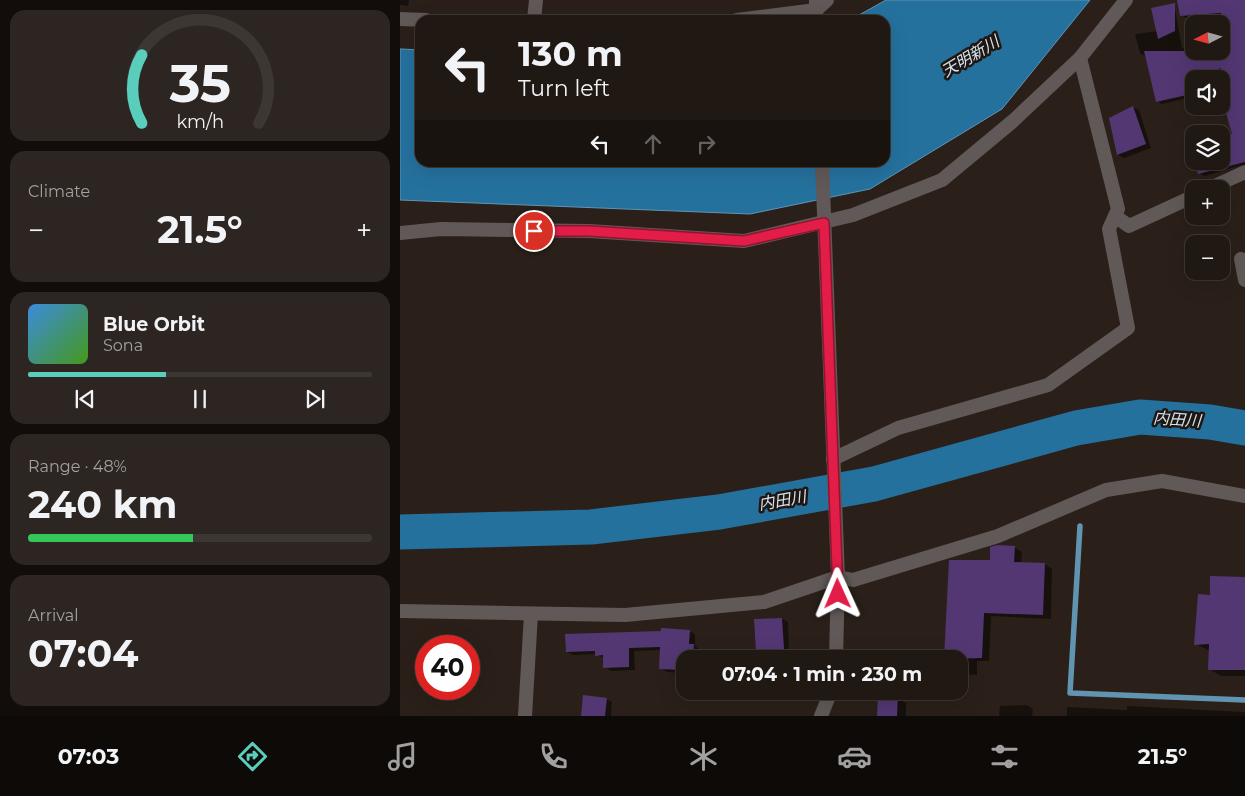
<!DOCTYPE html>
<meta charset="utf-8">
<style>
:root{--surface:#201813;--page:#2d2521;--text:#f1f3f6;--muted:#a2a0a0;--line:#3d3733;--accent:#5acebd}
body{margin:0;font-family:Montserrat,"Noto Sans JP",sans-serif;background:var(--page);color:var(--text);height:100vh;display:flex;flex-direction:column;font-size:19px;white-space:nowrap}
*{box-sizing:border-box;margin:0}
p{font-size:16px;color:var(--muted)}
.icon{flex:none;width:28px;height:28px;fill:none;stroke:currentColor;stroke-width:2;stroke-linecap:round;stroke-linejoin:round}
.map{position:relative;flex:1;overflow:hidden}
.panel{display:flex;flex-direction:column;gap:10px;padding:10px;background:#120d0a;width:400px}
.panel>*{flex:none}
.hud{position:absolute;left:15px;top:15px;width:475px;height:152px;border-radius:15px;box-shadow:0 5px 20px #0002,0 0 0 1px var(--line);background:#201813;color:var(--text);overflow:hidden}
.needle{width:32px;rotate:264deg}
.fabs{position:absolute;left:785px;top:15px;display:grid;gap:10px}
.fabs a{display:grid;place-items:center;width:45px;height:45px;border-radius:10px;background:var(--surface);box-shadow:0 5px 20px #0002,0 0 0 1px var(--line);font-size:25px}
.speed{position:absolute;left:15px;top:635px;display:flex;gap:10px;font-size:25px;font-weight:700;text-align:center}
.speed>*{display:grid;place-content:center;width:65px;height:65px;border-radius:50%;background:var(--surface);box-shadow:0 5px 20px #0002,0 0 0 1px var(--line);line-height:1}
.speed .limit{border:8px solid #d22;background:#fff;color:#111}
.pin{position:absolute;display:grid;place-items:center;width:42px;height:42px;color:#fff;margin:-21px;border:2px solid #fff;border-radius:50%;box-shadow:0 1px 5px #0007}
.me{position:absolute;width:55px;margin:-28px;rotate:359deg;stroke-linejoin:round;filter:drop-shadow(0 0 4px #0008)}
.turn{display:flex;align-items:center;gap:18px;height:105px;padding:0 20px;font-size:22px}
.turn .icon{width:65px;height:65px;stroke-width:2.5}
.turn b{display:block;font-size:35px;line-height:42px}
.lanes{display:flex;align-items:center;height:48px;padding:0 20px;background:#0003;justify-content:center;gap:25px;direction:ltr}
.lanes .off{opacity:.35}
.big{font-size:38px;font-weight:700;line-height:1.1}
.panel .card{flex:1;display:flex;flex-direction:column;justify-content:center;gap:8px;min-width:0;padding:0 18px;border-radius:15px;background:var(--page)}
.panel .dial{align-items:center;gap:0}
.dial svg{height:130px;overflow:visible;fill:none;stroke:var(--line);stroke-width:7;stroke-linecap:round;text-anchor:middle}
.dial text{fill:var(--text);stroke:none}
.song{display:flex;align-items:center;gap:15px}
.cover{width:60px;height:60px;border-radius:8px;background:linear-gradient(135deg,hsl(210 70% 55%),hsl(100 70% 35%))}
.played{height:5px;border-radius:2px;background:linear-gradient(90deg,var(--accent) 40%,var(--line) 40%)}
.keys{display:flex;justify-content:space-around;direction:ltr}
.heat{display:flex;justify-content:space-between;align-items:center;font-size:28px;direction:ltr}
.charge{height:8px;border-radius:4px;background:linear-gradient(90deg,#34c759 48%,var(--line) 0)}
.trip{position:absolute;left:276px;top:650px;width:292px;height:50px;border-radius:15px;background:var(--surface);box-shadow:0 5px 20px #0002,0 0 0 1px var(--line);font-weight:700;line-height:50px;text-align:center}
.dock{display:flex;height:80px;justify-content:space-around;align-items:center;background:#0d0a08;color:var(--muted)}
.dock .icon{width:35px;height:35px}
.dock .active{color:var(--accent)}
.dock b{font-size:22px;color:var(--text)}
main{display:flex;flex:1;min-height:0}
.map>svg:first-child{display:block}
</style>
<main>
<section class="panel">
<div class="card dial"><svg viewBox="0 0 100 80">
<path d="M14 69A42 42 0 1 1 86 69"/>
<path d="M14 69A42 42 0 0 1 14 27" stroke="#5acebd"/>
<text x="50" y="56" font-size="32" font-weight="700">35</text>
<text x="50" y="72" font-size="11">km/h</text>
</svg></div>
<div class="card"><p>Climate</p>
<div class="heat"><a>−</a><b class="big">21.5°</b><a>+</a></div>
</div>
<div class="card">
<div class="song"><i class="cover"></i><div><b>Blue Orbit</b><p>Sona</p></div></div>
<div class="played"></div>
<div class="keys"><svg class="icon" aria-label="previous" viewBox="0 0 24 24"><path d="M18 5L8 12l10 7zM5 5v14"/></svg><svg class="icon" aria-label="pause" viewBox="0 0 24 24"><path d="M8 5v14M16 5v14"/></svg><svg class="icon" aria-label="next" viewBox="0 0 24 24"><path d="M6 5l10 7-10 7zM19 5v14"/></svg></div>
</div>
<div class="card"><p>Range · 48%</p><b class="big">240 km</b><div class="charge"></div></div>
<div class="card"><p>Arrival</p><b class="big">07:04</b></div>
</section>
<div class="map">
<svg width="845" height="716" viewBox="0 0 845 716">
<rect width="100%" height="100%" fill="#2a2019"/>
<!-- water -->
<path fill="#25719e" stroke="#6194b3" d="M486 0H690L602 109 470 189 350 214 0 200V49H2L20 50V162H485V20H450Z"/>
<!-- shadow -->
<g fill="#0007">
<path d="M0 0H9L8 6 0 5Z"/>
<path d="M778 0H845V167L842 165 805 176 799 173 821 161 834 135 821 79H818L817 74 803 79H794V82L789 84 792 97 762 104 757 101 745 56 740 53 735 34 758 31 775 9 782 48 794 46V51H821V24H807L806 17 786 18 781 15Z"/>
<path d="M733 107 739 110 751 148 724 158 718 155 710 119Z"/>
<path d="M614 547 622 552 621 564H645L652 569 651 619 591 616 589 661H577V675L560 674V659H546L591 561Z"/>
<path d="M845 578V676H821L809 669 810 651 796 644 811 597Z"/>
<path d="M382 619 388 622 389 652 363 653 357 650Z"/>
<path d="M289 631 295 634V646L299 649V654L365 659H285V673L267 672 261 668V650L234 651 235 670 211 671 205 667 204 658 196 654 173 655 167 652Z"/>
<path d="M497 698 506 703V716H478Z"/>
<path d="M206 699 212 702 211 716H182Z"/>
<path d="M627 705 633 709 632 716H599L600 706Z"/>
<path d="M727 706 845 712V716H667V707L727 710Z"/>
</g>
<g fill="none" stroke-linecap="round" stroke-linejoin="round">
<!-- stream -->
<path stroke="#6194b3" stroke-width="5.5" d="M680 526 670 693 845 700"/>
<!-- river -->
<path stroke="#25719e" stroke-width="35" d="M0 532 191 527 319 512 474 484 676 428 740 417 810 422 845 428"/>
</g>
<!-- building -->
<g fill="#533773">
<path d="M777 0H845V162L798 174 795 161H821V136L832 134 821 95V68L785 81 787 95 756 102 744 51H821V13L780 16Z"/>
<path d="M775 3V31L758 39 751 8Z"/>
<path d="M733 106 746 144 717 155 709 118Z"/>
<path d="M597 545 615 546 614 562 645 563 643 615 584 613 582 658 544 659 549 560H590V547Z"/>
<path d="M810 576 845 577V670H808L809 644 794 645 798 594 810 595Z"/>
<path d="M382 618 384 649 356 651 354 619Z"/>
<path d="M261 628 290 630 289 644H294L293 659H285V670L259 669 260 647 229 648V667L203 668V655L195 656V651L166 652 165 634 261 631Z"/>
<path d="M183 695 207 698 205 716H181Z"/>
<path d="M478 695 498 696 497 716H477Z"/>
</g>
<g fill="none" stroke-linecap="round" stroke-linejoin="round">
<!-- minor -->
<g stroke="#605958" stroke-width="14">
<path d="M0 19 26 20"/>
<path d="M134 20 136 0"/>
<path d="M337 20 416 10 427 0"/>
<path d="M808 189 845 172"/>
<path d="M715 216 729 226 794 196"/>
<path d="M0 233 41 229 189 231 344 241 453 215 542 180 613 121 680 58 726 0"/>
<path d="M841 259 845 280"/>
<path d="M433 459 498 428 648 385 728 328 709 229 718 209 680 58"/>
<path d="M0 611 225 615 364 602 438 577 453 580 598 536 706 490 762 481 845 496"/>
<path d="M125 716 131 614"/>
</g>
<!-- tertiary -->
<g stroke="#605958" stroke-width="14">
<path d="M416 0V20"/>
<path d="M422 162 438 577 436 659"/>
<path d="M421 716 431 691"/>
</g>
</g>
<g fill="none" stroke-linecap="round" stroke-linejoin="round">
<!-- route casing -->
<g stroke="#92132f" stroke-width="12">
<path id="route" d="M134 231H189L344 241 424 223 438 594"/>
</g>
<!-- route -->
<use href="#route" stroke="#e11d48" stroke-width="9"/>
</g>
<g text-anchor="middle" stroke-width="5" stroke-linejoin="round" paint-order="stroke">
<!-- water labels -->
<g font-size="16" font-style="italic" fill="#d2e4f1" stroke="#201610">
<text transform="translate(570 56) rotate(-31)" y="6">天明新川</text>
<text transform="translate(777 419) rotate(4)" y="6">内田川</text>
<text transform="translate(382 500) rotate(-10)" y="6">内田川</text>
</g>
</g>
</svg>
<div class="fabs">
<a><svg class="needle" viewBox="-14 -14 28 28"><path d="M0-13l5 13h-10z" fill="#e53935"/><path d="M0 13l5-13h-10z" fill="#a2a0a0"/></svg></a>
<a><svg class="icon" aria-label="sound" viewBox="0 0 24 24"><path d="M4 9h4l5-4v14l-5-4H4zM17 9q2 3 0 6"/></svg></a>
<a><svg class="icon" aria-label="layers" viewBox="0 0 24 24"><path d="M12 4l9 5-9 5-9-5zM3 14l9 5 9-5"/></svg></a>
<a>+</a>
<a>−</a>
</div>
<div class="speed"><div class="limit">40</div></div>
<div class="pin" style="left:134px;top:231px;background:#d93025"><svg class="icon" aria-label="arrive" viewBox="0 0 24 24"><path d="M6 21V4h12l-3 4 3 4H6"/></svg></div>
<svg class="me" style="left:438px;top:594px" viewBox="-20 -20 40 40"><path d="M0-17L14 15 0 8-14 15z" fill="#e11d48" stroke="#fff" stroke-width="4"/></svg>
<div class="trip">07:04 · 1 min · 230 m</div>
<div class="hud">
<div class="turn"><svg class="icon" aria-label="left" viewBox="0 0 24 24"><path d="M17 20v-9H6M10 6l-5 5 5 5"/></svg><div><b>130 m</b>Turn left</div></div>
<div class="lanes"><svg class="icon" aria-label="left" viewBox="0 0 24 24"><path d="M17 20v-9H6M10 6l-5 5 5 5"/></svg><svg class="icon off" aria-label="ahead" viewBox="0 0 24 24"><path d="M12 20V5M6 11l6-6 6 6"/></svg><svg class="icon off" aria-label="right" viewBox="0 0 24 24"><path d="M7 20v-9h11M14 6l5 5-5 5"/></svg></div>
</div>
</div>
</main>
<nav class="dock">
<b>07:03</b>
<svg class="icon active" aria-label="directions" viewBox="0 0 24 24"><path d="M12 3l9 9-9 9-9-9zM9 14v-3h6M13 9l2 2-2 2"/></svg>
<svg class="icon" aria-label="music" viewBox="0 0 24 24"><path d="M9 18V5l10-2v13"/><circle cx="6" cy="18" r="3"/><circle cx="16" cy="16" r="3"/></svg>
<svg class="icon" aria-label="phone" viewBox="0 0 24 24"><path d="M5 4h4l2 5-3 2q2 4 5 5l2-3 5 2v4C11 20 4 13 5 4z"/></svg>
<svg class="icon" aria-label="climate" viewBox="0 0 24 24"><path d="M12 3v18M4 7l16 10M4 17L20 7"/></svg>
<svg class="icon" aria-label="car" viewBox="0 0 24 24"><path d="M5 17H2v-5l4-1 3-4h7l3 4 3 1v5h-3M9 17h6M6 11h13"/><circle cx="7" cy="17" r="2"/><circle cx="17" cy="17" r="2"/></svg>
<svg class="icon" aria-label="filters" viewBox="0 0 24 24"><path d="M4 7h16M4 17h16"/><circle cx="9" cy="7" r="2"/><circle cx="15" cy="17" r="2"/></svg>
<b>21.5°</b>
</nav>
